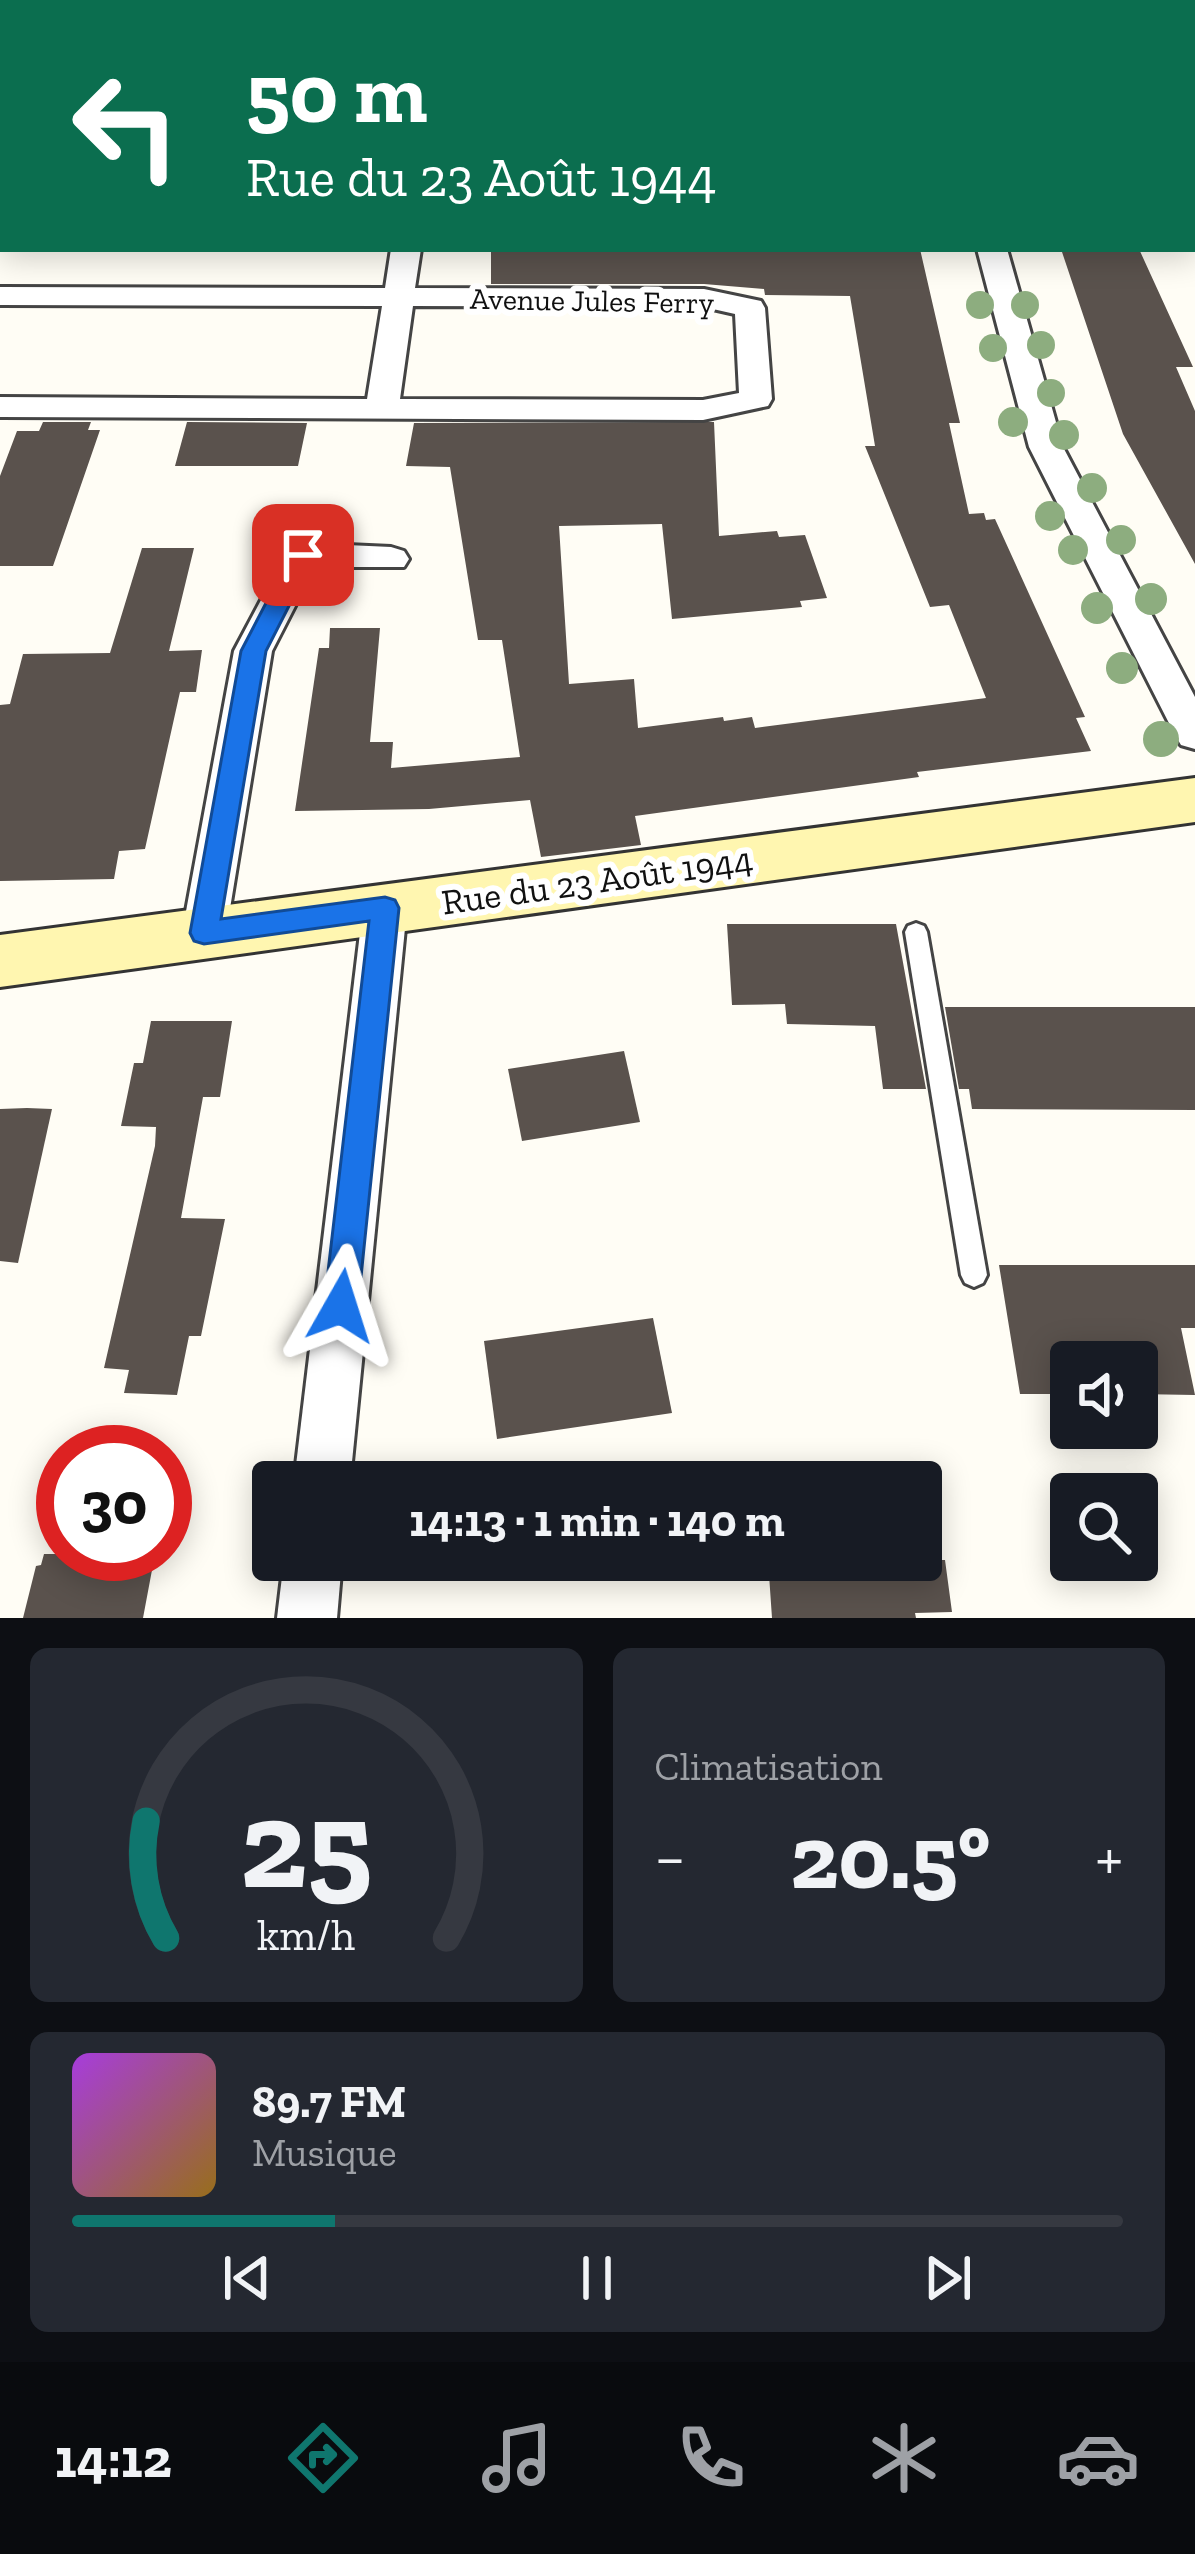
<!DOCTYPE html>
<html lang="fr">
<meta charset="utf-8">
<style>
:root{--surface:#171b24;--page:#242831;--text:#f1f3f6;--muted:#9ea1a6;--line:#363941;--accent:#0f766e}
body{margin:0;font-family:"Zilla Slab",serif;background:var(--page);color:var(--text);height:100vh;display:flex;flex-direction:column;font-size:45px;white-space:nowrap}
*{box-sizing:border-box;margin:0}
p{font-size:39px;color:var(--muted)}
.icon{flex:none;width:66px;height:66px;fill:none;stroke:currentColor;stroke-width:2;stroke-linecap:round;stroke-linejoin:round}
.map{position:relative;height:1618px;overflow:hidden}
.side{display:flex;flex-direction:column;gap:30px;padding:30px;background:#0d0f14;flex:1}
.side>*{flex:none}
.banner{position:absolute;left:0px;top:0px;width:1197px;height:252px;box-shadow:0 6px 30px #0003;background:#0b6e4f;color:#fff;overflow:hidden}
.controls{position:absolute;left:1050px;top:1341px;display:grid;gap:24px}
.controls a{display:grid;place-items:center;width:108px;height:108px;border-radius:12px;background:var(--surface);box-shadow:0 6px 30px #0003;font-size:60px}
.speed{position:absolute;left:36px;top:1425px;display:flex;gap:24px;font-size:60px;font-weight:700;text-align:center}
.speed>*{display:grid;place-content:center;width:156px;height:156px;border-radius:50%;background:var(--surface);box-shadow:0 6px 30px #0003;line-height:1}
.speed .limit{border:18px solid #d22;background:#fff;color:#111}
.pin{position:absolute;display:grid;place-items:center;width:102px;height:102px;color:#fff;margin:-51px;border-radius:24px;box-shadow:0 6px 18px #0006}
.me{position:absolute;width:132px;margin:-66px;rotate:6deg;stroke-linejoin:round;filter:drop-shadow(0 0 9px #0008)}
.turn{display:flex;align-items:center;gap:42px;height:252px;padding:0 48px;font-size:54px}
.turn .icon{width:156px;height:156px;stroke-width:2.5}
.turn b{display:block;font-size:84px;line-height:102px}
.big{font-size:90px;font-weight:700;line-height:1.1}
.side .tile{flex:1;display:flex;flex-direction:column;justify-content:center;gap:18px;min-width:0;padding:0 42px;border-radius:18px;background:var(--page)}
.side .dial{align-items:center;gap:0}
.dial svg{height:312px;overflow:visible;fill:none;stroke:var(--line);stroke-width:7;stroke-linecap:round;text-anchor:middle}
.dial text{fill:var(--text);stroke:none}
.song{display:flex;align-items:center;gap:36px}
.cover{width:144px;height:144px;border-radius:18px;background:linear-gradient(135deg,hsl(280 70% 55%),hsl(40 70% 35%))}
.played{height:12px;border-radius:6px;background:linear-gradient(90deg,var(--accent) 25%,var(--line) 25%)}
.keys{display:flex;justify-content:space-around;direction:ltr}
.heat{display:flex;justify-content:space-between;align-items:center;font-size:66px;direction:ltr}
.side .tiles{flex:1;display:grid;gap:30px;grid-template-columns:1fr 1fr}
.tile:last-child{grid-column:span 2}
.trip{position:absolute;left:252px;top:1461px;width:690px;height:120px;border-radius:12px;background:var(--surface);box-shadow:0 6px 30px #0003;font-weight:700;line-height:120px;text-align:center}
.tabs{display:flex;height:192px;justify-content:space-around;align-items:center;background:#090b0e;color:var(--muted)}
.tabs .icon{width:84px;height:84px}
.tabs .current{color:var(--accent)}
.tabs b{font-size:54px;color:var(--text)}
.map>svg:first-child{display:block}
</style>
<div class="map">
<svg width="1195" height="1618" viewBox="0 0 1195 1618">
<rect width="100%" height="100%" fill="#fffdf5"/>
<!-- pitch -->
<path fill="#e6f2cf" d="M0 0H668V3H3L0 107Z"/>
<!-- building -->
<g fill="#5a524d">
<path d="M491 249H920L960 423H949L969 514 984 513 986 520 995 519 1085 717 1076 718 1091 751 917 772 919 777 635 816 641 845 541 857 530 800 429 809 295 811 319 648H329L330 628H380L370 742H393L391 768 520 757 502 640H478L450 467 406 466 414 423 714 422 719 536 777 531 779 537 805 535 827 598 800 601 802 607 672 619 662 524 559 526 569 684 634 679 638 728 723 717 724 721 752 717 755 728 986 698 949 605 930 607 865 446H875L850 296 765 295 764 289 704 284H491Z"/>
<path d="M1061 249H1139L1193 367H1176L1195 411V564L1123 434Z"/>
<path d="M43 422H91L88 430H100L53 566H0V476L17 431H39Z"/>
<path d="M187 422 307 423 298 466H175Z"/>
<path d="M142 548H194L169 651 202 650 196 692H180L145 849 119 851 114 879 0 881V705L10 704 23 654 110 653Z"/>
<path d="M727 924H896L926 1089H883L875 1026 787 1024 785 1004 732 1005Z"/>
<path d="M945 1007H1195V1110L972 1109 969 1089H959Z"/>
<path d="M151 1021H232L220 1097H203L181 1218 225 1219 201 1336H189L177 1395 124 1393 129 1370 104 1368 155 1146 156 1127 121 1126 134 1063H143Z"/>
<path d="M624 1051 640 1122 522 1141 508 1069Z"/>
<path d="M27 1108 52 1109 18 1263 0 1261V1109Z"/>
<path d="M999 1265H1195V1328H1181L1195 1395 1137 1394V1362H1071V1394H1020Z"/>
<path d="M653 1318 672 1413 497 1439 484 1341Z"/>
<path d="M44 1554H155L143 1618H23L36 1566 41 1565Z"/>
<path d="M768 1560H945L952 1612 915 1613 916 1618H772Z"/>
</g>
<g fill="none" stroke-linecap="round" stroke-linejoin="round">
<!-- lane casing -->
<g stroke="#444" stroke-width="6">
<g id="lane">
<path d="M1080 0H1092L1093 3H1081Z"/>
<path d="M916 923 924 926 927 932 987 1275 983 1283 974 1287 965 1283 961 1275 905 932 908 926Z"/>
</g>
</g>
<!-- street casing -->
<g stroke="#444" stroke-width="6">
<g id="street">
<rect x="689" y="0" width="24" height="3"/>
<path d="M909 0H933L934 3H910Z"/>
<rect x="1194" y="91" width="1" height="16"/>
<rect x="0" y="189" width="3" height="18"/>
<path d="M391 249H421L415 288 704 289 761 301 765 308 772 399 768 406 703 420 0 417V397L367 399 382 306 0 305V287L385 288ZM413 306 704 307 735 314 739 393 703 400 400 399Z"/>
<path d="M977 249H1007L1063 447 1195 697V749L1181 745 1175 735 1029 447Z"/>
<path d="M303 543 391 547 404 551 409 559 404 567H315L272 651 226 933 220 945 204 950 188 945 182 933 234 651 285 555 290 547Z"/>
<path d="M385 891 401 896 407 908 350 1482H294L363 908 369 896Z"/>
<path d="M284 1560H342L337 1618H277Z"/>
</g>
</g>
<!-- secondary casing -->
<g stroke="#333" stroke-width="6">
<path id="secondary" d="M1195 778V822L0 987V935Z"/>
</g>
<!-- lane -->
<use href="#lane" fill="#fff" fill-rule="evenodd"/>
<!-- street -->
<use href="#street" fill="#fff" fill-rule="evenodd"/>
<!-- secondary -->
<use href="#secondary" fill="#fff6b0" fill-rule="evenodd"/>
</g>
<!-- trees -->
<g fill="#8dad7f">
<circle cx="980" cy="305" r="14"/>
<circle cx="1025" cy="305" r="14"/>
<circle cx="1041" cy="345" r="14"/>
<circle cx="993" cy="348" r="14"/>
<circle cx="1051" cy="393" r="14"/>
<circle cx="1013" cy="422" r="15"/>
<circle cx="1064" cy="435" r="15"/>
<circle cx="1092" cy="488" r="15"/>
<circle cx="1050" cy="516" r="15"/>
<circle cx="1121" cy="540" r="15"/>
<circle cx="1073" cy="550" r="15"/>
<circle cx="1151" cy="599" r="16"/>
<circle cx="1097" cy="608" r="16"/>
<circle cx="1122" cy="668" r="16"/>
<circle cx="1161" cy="739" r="18"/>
</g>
<!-- route -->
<path fill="#1a73e8" stroke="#114b97" stroke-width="3" d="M303 548 315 555 266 651 221 919 385 897 395 900 399 908 358 1306 353 1317 341 1321 329 1317 324 1306 369 921 204 944 194 941 190 933 241 651 291 555Z"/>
<g text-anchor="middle" stroke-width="12" stroke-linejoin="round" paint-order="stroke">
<!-- far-street labels -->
<g font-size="30" fill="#111" stroke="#fff">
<text transform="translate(592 301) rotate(1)" y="10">Avenue Jules Ferry</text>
</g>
<!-- street labels -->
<g font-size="36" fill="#111" stroke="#fff">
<text transform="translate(597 880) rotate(-8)" y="13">Rue du 23 Août 1944</text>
</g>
</g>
</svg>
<div class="controls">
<a><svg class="icon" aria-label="sound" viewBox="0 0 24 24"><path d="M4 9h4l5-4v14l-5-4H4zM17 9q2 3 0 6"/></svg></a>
<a><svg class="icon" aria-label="search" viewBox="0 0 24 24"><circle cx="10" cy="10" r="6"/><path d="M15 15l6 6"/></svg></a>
</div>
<div class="speed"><div class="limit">30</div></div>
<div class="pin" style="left:303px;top:555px;background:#d93025"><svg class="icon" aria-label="arrive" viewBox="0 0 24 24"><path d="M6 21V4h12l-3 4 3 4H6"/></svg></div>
<svg class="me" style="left:341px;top:1306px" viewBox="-20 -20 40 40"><path d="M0-17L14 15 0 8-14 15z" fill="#1a73e8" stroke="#fff" stroke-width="4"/></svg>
<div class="trip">14:13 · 1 min · 140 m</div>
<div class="banner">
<div class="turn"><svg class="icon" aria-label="left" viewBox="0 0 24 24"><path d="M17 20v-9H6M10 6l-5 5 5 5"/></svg><div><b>50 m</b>Rue du 23 Août 1944</div></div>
</div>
</div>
<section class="side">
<div class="tiles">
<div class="tile dial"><svg viewBox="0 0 100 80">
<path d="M14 69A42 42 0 1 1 86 69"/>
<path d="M14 69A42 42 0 0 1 9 39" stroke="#0f766e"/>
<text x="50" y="56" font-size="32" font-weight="700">25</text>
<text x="50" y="72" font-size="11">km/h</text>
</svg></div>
<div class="tile"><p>Climatisation</p>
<div class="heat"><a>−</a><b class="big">20.5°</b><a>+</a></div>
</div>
<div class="tile">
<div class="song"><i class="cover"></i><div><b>89.7 FM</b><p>Musique</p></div></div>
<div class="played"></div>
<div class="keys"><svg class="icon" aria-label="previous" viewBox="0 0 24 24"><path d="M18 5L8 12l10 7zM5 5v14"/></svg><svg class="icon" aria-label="pause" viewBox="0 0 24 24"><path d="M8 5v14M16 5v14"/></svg><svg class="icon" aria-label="next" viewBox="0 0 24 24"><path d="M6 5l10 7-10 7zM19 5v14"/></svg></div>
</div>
</div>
</section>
<nav class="tabs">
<b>14:12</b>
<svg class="icon current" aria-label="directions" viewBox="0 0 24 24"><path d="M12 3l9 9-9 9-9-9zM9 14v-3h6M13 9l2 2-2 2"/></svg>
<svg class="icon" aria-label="music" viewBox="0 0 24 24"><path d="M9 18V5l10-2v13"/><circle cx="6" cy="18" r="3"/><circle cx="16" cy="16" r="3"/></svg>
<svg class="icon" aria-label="phone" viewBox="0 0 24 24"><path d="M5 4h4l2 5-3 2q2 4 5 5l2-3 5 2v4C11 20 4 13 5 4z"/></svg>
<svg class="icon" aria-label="climate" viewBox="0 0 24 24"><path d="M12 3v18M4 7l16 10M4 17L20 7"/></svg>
<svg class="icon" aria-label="car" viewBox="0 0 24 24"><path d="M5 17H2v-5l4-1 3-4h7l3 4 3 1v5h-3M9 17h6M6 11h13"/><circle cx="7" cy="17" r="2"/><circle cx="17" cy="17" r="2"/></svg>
</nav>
